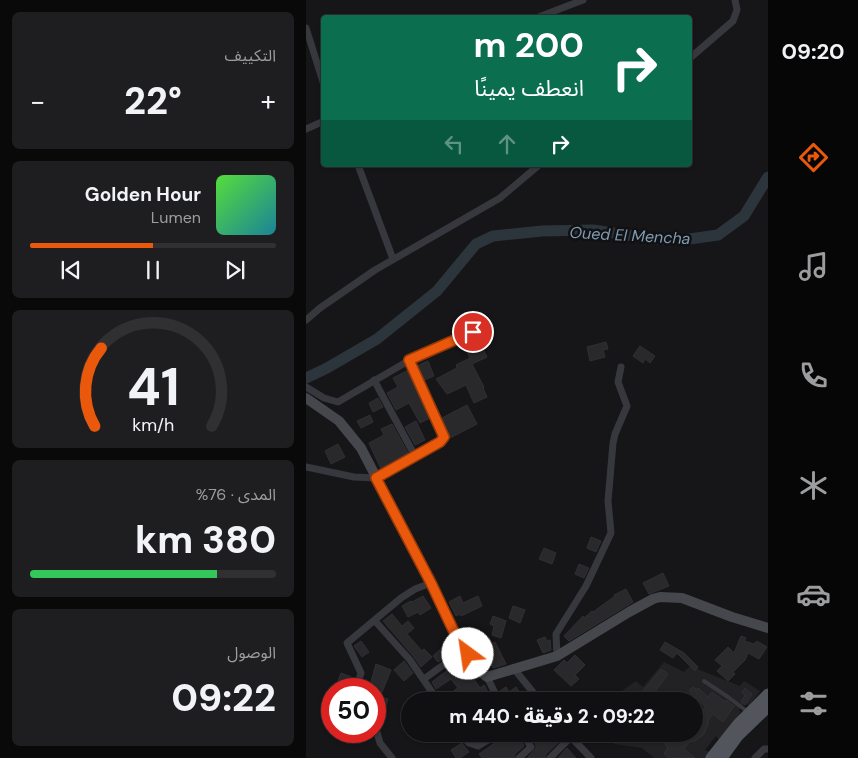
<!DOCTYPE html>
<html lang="ar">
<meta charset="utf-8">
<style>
:root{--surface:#101012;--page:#1e1e20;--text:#f1f3f6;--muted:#9c9d9f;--line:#303032;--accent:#ea580c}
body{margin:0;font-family:"DM Sans","Noto Sans Arabic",sans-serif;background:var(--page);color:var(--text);direction:rtl;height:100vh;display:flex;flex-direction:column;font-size:19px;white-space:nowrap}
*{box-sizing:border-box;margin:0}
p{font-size:16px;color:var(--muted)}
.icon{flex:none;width:28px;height:28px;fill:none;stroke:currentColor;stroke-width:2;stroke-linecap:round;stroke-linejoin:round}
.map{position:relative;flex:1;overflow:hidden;direction:ltr}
.sheet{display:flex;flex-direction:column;gap:12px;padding:12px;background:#09090a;width:306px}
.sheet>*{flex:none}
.banner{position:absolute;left:15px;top:15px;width:371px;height:152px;border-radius:5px;box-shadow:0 1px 4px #0004,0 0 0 1px var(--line);direction:rtl;background:#0b6e4f;color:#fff;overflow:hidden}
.speed{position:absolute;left:15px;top:678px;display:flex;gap:10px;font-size:25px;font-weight:700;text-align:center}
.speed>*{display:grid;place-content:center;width:65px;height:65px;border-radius:50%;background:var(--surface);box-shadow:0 1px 4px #0004,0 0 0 1px var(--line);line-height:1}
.speed .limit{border:8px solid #d22;background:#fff;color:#111}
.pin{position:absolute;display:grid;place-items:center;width:42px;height:42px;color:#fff;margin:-21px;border:2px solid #fff;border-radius:50%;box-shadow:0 1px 5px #0007}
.me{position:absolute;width:55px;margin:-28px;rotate:329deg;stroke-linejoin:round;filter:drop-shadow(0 0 4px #0008)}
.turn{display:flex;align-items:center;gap:18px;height:105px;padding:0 25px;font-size:22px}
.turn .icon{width:65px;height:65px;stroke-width:2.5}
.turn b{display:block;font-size:35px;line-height:42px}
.lanes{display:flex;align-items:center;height:48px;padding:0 25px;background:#0003;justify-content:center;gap:25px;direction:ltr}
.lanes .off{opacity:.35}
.big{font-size:38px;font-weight:800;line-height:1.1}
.sheet .tile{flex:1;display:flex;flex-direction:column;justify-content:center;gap:8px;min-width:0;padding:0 18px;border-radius:8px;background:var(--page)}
.sheet .dial{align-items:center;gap:0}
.dial svg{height:130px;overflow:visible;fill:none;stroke:var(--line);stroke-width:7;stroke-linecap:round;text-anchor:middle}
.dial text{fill:var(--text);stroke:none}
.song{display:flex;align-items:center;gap:15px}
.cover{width:60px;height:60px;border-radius:8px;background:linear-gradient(135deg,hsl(110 70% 55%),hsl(190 70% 35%))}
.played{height:5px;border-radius:2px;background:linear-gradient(90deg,var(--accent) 50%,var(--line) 50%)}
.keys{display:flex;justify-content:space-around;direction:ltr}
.heat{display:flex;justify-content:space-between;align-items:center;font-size:28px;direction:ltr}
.charge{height:8px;border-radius:4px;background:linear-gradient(90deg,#34c759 76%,var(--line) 0)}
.trip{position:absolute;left:95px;top:692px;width:302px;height:50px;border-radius:25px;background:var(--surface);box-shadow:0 1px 4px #0004,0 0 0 1px var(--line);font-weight:800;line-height:50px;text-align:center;direction:rtl}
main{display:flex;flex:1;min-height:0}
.menu{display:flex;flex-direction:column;width:90px;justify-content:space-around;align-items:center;background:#060607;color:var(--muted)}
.menu .icon{width:35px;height:35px}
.menu .current{color:var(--accent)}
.menu b{font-size:22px;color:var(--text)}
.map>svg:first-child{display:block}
</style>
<main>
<nav class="menu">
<b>09:20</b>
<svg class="icon current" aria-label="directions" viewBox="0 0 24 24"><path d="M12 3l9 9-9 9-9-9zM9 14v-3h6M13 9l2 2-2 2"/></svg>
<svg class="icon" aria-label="music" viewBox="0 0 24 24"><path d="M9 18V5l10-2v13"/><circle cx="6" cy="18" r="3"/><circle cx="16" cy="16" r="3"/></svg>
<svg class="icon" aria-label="phone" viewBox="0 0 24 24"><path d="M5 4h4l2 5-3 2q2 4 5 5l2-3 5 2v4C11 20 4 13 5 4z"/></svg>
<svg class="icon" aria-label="climate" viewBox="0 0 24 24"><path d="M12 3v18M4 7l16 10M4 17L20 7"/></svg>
<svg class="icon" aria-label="car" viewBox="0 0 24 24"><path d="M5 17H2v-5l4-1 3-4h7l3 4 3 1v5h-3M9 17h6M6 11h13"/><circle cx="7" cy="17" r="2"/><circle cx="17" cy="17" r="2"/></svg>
<svg class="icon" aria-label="filters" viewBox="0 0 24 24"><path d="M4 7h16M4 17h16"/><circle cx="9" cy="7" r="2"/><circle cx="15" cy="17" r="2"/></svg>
</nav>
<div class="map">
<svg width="462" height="758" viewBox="0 0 462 758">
<rect width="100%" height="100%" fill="#161618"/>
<!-- built -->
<path fill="#222225" d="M358 662 378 672 384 666 434 686 438 681 454 691 443 706 439 703 433 710 435 712 414 741 410 736 399 750 406 753 401 758H348L336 748 309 744 296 734H389V701H302L330 681 337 687Z"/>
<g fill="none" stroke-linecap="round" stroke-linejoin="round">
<!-- river -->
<path stroke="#2c353c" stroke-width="11" d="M0 378 21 368 71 339 131 291 170 244 187 236 236 231 287 230 348 239 376 240 412 235 438 216 462 177"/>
</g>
<!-- building -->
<g fill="#29292c" stroke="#303034">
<path d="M170 336 181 357 166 364 178 387 177 388 181 397 168 403 160 385 141 394 130 379 151 368 150 365 164 358 156 343Z"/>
<path d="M300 342 302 349 297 350 299 357 284 361 281 347Z"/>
<path d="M334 346 349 356 344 363 339 359 337 363 327 356Z"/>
<path d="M122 361 128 376 118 380 111 366Z"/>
<path d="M101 371 124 418 114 423 103 403 90 410 81 393 92 387 87 378Z"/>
<path d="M72 398 77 407 67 412 63 403Z"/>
<path d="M161 405 171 424 144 438 136 418Z"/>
<path d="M64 415 67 422 55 428 51 421Z"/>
<path d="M110 421 119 440 109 445 99 427Z"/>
<path d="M86 424 102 453 75 469 63 443 78 435 75 429Z"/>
<path d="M32 444 39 457 25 464 19 451Z"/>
<path d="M285 537 295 541 290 552 281 548Z"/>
<path d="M238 548 250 553 246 564 233 559Z"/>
<path d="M273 564 283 568 278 578 269 574Z"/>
<path d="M357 573 363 586 343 594 337 583Z"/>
<path d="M320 589 327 602 263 641 258 636 277 616 278 618 286 611 287 612 309 596 308 595Z"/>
<path d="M117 596 125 608 114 615 112 612 102 617 96 606 105 601 106 602Z"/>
<path d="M154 596 157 603 172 596 176 606 155 616 154 614 150 616 143 602Z"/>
<path d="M207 606 219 610 214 623 203 618Z"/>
<path d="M86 614 96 626 102 621 108 628 101 634 116 651 118 649 126 657 115 667 108 657 77 621Z"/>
<path d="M187 616 200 621 195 638 186 635 188 626 184 624Z"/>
<path d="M435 636 440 638 438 641 448 644 451 641 461 647 453 659 442 653 439 660 427 672 429 674 422 681 411 671 416 666 409 660 422 647 428 653Z"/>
<path d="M239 637 241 641 244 640 245 650 237 653 231 640Z"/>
<path d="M55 641 63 652 56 657 48 646Z"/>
<path d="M189 642 200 664 187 668 177 647Z"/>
<path d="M359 642 378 653 392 667 389 671 371 653 367 658 354 650Z"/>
<path d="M140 644 147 651 132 662 127 656Z"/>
<path d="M269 655 279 665 269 675 273 679 265 686 248 670 258 660 261 663Z"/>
<path d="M155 660 174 688 178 685 182 692 175 697 173 701H153L146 692 152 688 145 679 130 689 126 682Z"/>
<path d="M98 661 107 673 98 681 88 670Z"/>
<path d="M70 664 85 670 74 697 82 699 79 709 71 706 69 709V689H63Z"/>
<path d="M355 669 362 674 345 697 337 691Z"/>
<path d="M35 673 48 678 45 689H38L30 686Z"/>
<path d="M200 687 203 692 210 687 219 701H198L194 691Z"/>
<path d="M387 687 391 690 392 688 402 697 406 692 419 702 420 700 428 706 417 722 407 714 402 720V724L398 734 389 741 383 742 378 749 389 758H363L358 754 362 747 348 734H358L372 743 377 734H389V718L400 707 383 691Z"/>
<path d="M439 688 446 694 439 705 435 702 439 695 436 692Z"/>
<path d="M202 734H212L218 746 209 754 208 758H176L173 754Z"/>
<path d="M227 734H257L258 737 240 754 239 758H221L230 748V745L224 736Z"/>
<path d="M156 743 163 752 154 758H150L145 750Z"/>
<path d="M261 748 270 758H252Z"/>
</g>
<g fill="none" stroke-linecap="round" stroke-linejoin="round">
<!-- service -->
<path stroke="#37383d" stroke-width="4" d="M398 681 422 697 442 712"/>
<!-- minor -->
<g stroke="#37383d" stroke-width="7">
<path d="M230 18 277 0"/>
<path d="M0 28 18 85"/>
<path d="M384 58 427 21 431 10 429 0"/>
<path d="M0 129 18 121"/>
<path d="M52 165 87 259"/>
<path d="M0 320 14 308 69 270 194 198 233 165"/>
<path d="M68 380 109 456"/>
<path d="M0 387 18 398 32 402 109 357 167 332"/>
<path d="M0 467 48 477 70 478 137 439 138 435 103 360"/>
<path d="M69 621 104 660 132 701"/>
<path d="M251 656 250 634 280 586 305 533 302 501 307 443 309 434 321 406 312 382 315 367"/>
<path d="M209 670 234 701"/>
<path d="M181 677 193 701"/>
<path d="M118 679 159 649"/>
<path d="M50 689 55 673 41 643 95 598 109 589 125 583"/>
<path d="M178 701 188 694"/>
<path d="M69 725 74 743 86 758"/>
<path d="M154 734 163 743 172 746 192 734"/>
<path d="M262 734 285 758"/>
<path d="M213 758 225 747 217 734"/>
<path d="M244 758 265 737"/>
<path d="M449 758 458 749H462"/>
</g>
<!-- secondary -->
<path stroke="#45474d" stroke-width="10" d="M0 398 33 421 55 448 125 583 149 634 170 668 181 677 251 656 323 612 347 599 354 597 376 598 426 617 462 628"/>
<!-- primary -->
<g stroke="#53555c" stroke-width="11">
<path d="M405 758 432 724 462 694"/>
<path d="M416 758 432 736 462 707"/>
</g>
</g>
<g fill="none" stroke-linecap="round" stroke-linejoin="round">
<!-- route casing -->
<g stroke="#983908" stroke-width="12">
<path id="route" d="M162 654 149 634 125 583 70 478 134 442 138 437 103 360 167 332"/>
</g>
<!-- route -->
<use href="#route" stroke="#ea580c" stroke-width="9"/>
</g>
<g text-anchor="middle" stroke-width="5" stroke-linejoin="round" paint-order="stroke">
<!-- water labels -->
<g font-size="16" font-style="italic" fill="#7f9bb3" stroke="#111113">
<text transform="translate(324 235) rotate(3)" y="6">Oued El Mencha</text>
</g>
</g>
</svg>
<div class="speed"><div class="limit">50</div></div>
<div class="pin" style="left:167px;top:332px;background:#d93025"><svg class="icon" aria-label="arrive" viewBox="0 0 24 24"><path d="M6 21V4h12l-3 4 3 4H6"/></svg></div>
<svg class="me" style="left:162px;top:654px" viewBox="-20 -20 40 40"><circle r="19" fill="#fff"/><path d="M0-13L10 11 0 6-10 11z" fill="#ea580c"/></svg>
<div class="trip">09:22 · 2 دقيقة · 440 m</div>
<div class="banner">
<div class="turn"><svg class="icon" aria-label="right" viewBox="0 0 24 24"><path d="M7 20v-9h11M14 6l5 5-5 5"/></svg><div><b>200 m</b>انعطف يمينًا</div></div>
<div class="lanes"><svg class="icon off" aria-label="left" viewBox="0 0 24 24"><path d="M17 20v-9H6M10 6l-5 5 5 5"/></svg><svg class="icon off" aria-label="ahead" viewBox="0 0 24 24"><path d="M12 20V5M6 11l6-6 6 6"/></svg><svg class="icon" aria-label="right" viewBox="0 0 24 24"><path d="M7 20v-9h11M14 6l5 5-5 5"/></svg></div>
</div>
</div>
<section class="sheet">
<div class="tile"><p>التكييف</p>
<div class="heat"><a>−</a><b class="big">22°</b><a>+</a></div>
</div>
<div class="tile">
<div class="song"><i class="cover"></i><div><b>Golden Hour</b><p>Lumen</p></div></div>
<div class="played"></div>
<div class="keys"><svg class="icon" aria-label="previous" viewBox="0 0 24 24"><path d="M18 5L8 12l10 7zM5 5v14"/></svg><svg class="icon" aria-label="pause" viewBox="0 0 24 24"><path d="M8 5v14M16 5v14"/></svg><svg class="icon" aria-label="next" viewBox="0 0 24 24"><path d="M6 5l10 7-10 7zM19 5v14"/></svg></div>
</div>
<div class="tile dial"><svg viewBox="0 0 100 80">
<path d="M14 69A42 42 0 1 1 86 69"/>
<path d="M14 69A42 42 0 0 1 18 21" stroke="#ea580c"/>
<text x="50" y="56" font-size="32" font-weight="700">41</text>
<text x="50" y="72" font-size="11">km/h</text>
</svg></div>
<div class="tile"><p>المدى · 76%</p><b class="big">380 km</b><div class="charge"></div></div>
<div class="tile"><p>الوصول</p><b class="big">09:22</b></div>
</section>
</main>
